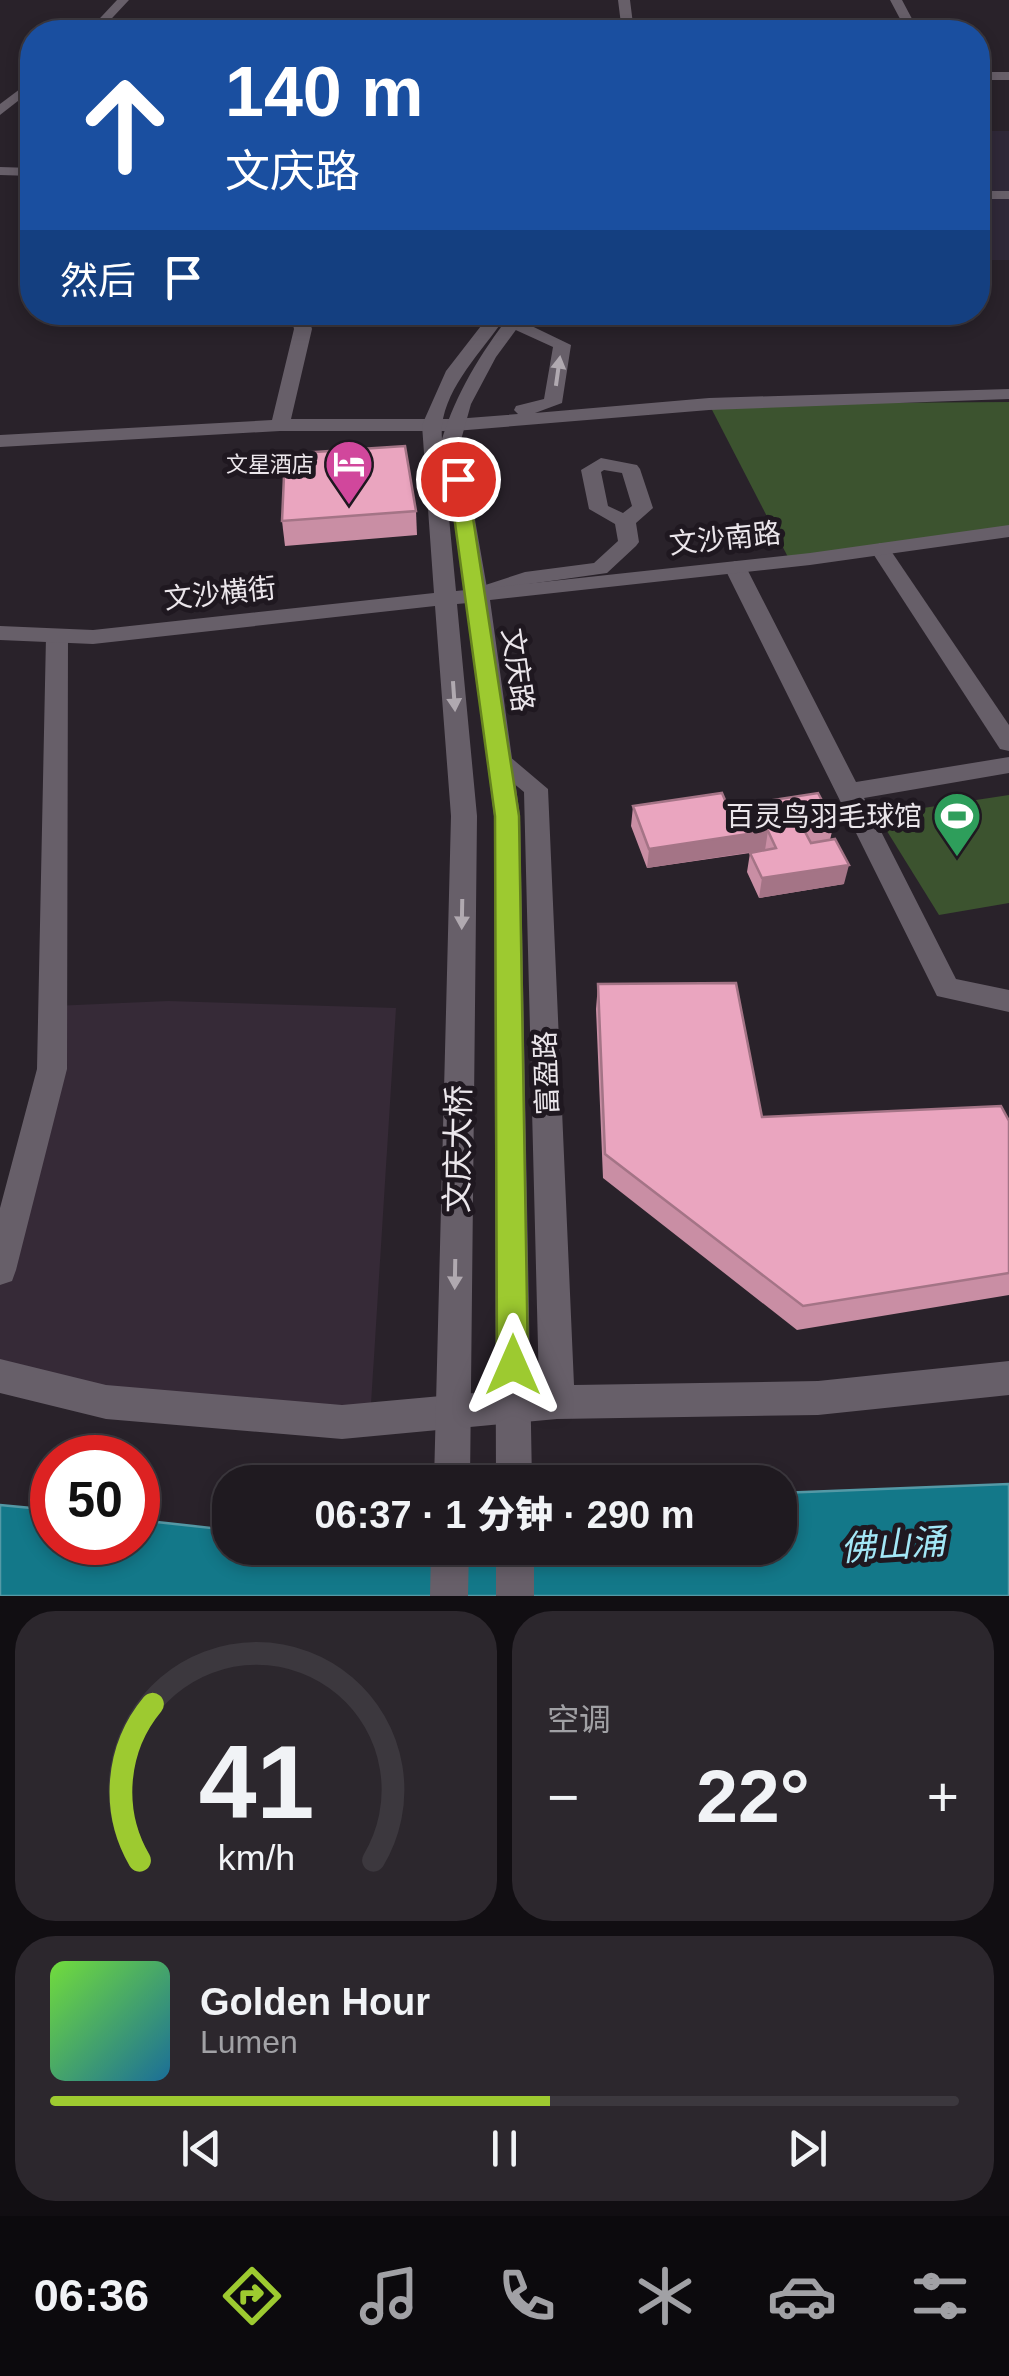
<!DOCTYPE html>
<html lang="zh">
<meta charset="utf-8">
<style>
:root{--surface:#1f1a20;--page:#2c272d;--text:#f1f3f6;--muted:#a1a1a5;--line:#3c383e;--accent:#9dca30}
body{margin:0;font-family:Arial,"Noto Sans SC",sans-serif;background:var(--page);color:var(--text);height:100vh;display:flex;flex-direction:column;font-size:38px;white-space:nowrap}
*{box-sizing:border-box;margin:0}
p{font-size:32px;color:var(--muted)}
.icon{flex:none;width:55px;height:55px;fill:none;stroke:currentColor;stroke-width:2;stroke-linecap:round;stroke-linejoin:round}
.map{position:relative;height:1596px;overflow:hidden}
.details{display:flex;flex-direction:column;gap:15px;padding:15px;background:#110e12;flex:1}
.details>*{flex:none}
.hud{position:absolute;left:20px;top:20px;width:970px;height:305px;border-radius:40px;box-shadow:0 5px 15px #0003,0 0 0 2px var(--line);background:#1a4fa0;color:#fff;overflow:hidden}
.speed{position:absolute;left:30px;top:1435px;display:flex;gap:20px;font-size:50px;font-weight:700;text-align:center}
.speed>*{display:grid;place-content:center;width:130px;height:130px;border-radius:50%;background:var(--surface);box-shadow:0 5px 15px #0003,0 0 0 2px var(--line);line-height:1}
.speed .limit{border:15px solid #d22;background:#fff;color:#111}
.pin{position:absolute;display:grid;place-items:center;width:85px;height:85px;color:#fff;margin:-42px;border:5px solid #fff;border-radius:50%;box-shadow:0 2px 10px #0007}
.me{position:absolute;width:110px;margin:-55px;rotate:0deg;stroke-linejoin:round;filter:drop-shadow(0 0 8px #0008)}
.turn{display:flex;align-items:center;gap:35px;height:210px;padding:0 40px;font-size:45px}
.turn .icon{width:130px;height:130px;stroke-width:2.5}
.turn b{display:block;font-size:70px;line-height:85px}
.then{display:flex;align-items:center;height:95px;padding:0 40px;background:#0003;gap:20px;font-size:38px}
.big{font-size:75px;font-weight:800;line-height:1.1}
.details .tile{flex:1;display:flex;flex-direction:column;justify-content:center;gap:15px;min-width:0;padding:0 35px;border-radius:40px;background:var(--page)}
.details .dial{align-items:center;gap:0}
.dial svg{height:260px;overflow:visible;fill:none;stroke:var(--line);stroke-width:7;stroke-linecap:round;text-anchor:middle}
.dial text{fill:var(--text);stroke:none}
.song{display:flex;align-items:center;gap:30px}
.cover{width:120px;height:120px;border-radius:15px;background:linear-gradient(135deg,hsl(100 70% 55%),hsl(200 70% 35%))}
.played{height:10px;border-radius:5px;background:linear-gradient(90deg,var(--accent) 55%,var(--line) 55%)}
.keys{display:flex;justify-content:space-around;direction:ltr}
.heat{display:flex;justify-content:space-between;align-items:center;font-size:55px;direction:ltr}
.details .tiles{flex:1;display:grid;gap:15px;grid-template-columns:1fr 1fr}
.tile:last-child{grid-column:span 2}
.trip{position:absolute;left:212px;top:1465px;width:585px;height:100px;border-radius:40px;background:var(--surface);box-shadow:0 5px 15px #0003,0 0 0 2px var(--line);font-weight:800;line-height:100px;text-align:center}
.menu{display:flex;height:160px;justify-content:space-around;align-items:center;background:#0c0a0d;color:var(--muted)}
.menu .icon{width:70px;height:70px}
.menu .on{color:var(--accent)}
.menu b{font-size:45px;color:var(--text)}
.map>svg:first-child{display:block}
</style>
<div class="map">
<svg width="1009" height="1596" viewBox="0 0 1009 1596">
<rect width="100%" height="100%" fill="#29222a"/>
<!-- built -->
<path fill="#362a37" d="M168 1001 396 1008 370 1420 0 1376V1250L53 1006Z"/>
<!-- industrial -->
<rect fill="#2f2838" x="978" y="131" width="31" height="129"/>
<!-- green -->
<g fill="#3c532f">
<path d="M1009 402V531L790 561 709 404Z"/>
<path d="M1009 795V903L939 915 877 815Z"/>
</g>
<!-- water -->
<path fill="#137889" stroke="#5499a6" stroke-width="2.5" d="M1009 1484V1596H0V1505L52 1510V1542H138V1520L230 1530V1548H780V1493Z"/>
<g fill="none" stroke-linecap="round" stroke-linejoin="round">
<!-- street -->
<g fill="#675f69" fill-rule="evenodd">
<path d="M890 0H902L919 32H907Z"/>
<rect x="978" y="72" width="31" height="8"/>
<path d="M290 312H307L312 329 291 419H455L518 414 514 410 516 406 544 399 553 347 507 326 504 322 513 317 571 345 562 403 535 413 709 398 1009 389V399L709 410 455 431H280L0 447V435L272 420 294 329Z"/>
<path d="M601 458 637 465 640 469 653 508 636 523 639 542 636 546 607 573 529 584 486 600H470L467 595 470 590 525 572 594 563 618 541 615 524 589 509 581 470ZM604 470 622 473 632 506 623 513 608 506 601 472Z"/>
<path d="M880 543 887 545 1009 725V751L1000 749 870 549Z"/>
<path d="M735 561 746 567 856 782 1009 757V773L864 798 956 979 1009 990V1012L937 996 724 567Z"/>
<path d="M57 629 68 636 67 1069 16 1270 12 1281 0 1285V1208L37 1069 46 636Z"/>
<path d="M500 754 509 756 548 789 574 1385 818 1381 1009 1361V1395L818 1415 557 1419 342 1439 106 1419 0 1393V1359L106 1385 342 1405 539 1387 524 792 488 762 491 756Z"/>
</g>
<!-- secondary -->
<g fill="#675f69" fill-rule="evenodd">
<path d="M117 0H129L99 32H87Z"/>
<path d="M618 0H630L634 32H622Z"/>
<path d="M32 80V90L0 115V104Z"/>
<path d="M0 167 32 168V176L0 175Z"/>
<rect x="978" y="191" width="31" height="8"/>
<path d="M512 312H529L496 357 471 404 461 440 487 588 810 553 1009 525V537L810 565 490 600 520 816 532 1482H496L494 816 468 603 457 604 477 816 470 1482H434L451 816 435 606 93 644 0 640V626L93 630 434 593 422 425 446 371 484 322H496L499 326C476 358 438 397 442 439 457 391 481 353 512 312ZM442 444 466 590 456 591Z"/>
<path d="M431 1548H469L468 1596H430Z"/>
<rect x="496" y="1548" width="38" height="48"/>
</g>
</g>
<!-- wall -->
<g fill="#c98ea4">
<path d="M416 511 417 535 285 546 282 521Z"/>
<path d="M633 806 728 807 834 823 830 840 844 884 759 898 747 872 750 853 647 868 631 826Z"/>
<path d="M598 984 762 1117 1009 1121V1295L797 1330 603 1178 596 1009Z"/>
</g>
<!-- shaded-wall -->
<g fill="#a47486">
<path d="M768 831 765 850 647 868 649 849Z"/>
<path d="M849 865 844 884 759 898 762 878Z"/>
</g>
<!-- building -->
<g fill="#eaa5bf" stroke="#a47486" stroke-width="2.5">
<path d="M405 446 416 511 282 521 285 454Z"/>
<path d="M722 793 728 807 818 793 834 823 803 828 811 843 835 839 849 865 762 878 750 853 776 848 768 831 649 849 633 806Z"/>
<path d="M736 983 762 1117 1001 1106 1009 1121V1273L803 1306 605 1154 598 984Z"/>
</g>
<!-- one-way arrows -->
<defs><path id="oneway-solid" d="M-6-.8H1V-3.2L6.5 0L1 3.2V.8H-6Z" transform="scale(2.5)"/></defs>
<g fill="#b0a9b0">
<use href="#oneway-solid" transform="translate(558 371) rotate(-82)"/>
<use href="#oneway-solid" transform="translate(454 696) rotate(86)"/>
<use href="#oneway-solid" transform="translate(462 914) rotate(91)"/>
<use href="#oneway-solid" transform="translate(455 1274) rotate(91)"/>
</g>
<!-- route -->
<path fill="#9dca30" stroke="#66831f" stroke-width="2.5" d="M458 474 467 479 519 816 528 1365 524 1375 513 1380 502 1375 497 1365 495 816 449 479Z"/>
<!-- icons -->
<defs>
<g id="hotel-pin" transform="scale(2.5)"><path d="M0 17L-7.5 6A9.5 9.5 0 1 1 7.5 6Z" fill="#d1479c" stroke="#1f1820"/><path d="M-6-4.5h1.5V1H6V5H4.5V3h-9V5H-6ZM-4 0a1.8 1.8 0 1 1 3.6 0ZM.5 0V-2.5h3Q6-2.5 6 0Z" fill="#fff"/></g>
<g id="stadium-pin" transform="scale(2.5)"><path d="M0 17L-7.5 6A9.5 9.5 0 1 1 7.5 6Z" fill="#2e9e5b" stroke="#1f1820"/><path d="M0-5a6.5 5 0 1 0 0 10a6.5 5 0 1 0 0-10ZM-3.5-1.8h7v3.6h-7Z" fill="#fff"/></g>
</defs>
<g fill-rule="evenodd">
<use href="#hotel-pin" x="349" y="464"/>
<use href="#stadium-pin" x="957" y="816"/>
</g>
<g text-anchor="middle" stroke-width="10" stroke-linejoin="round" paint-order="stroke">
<!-- far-poi labels -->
<g font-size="22" fill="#ebe6eb" stroke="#1f1820" text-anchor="end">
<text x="314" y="472">文星酒店</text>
</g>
<!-- street labels -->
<g font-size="28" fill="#ebe6eb" stroke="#1f1820">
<text transform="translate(725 538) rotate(-6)" y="10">文沙南路</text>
<text transform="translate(220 593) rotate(-6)" y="10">文沙横街</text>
<text transform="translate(518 670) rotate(82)" y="10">文庆路</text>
<text transform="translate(546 1073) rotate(-92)" y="10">富盈路</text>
</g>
<!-- poi labels -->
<g font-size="28" fill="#ebe6eb" stroke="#1f1820" text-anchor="end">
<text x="922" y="826">百灵鸟羽毛球馆</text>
</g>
<!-- near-street labels -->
<g font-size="32" fill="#ebe6eb" stroke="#1f1820">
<text transform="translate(458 1149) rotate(-89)" y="11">文庆大桥</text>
</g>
<!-- near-water labels -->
<g font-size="35" font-style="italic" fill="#a3e7f6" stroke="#1f1820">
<text transform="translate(893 1545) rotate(-4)" y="12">佛山涌</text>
</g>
</g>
</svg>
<div class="speed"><div class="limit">50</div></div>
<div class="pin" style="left:458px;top:479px;background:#d93025"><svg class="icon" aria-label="arrive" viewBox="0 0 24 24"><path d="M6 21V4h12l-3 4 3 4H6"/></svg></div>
<svg class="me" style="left:513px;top:1365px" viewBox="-20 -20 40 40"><path d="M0-17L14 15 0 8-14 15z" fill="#9dca30" stroke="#fff" stroke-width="4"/></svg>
<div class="trip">06:37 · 1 分钟 · 290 m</div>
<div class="hud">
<div class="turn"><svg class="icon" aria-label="ahead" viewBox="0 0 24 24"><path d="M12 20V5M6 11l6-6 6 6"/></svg><div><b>140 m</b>文庆路</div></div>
<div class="then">然后<svg class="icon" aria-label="arrive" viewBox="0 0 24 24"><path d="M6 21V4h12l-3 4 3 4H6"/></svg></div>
</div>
</div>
<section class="details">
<div class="tiles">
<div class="tile dial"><svg viewBox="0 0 100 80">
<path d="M14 69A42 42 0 1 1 86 69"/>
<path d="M14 69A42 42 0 0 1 18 21" stroke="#9dca30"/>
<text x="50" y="56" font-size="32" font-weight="700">41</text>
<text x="50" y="72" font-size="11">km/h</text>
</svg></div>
<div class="tile"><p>空调</p>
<div class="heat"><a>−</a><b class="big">22°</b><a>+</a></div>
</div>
<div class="tile">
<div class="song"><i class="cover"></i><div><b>Golden Hour</b><p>Lumen</p></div></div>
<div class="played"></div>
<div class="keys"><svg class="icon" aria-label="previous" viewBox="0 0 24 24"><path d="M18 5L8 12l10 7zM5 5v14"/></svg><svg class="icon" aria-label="pause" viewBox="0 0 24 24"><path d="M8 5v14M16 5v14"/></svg><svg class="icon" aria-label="next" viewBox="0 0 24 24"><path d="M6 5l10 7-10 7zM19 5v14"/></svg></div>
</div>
</div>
</section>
<nav class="menu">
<b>06:36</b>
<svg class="icon on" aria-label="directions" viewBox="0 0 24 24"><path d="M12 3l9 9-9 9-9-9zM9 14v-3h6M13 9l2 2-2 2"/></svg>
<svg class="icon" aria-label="music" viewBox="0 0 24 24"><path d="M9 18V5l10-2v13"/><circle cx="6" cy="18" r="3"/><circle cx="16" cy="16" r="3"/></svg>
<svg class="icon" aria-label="phone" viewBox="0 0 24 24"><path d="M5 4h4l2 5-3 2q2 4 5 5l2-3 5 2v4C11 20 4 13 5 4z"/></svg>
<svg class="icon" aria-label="climate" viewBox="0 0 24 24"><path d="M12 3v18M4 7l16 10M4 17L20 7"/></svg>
<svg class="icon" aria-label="car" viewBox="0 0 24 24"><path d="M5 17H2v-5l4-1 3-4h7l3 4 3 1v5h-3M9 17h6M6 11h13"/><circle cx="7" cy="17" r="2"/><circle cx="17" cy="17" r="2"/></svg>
<svg class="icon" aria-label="filters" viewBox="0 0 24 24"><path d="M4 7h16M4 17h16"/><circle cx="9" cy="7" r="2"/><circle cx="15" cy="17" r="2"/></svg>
</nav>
